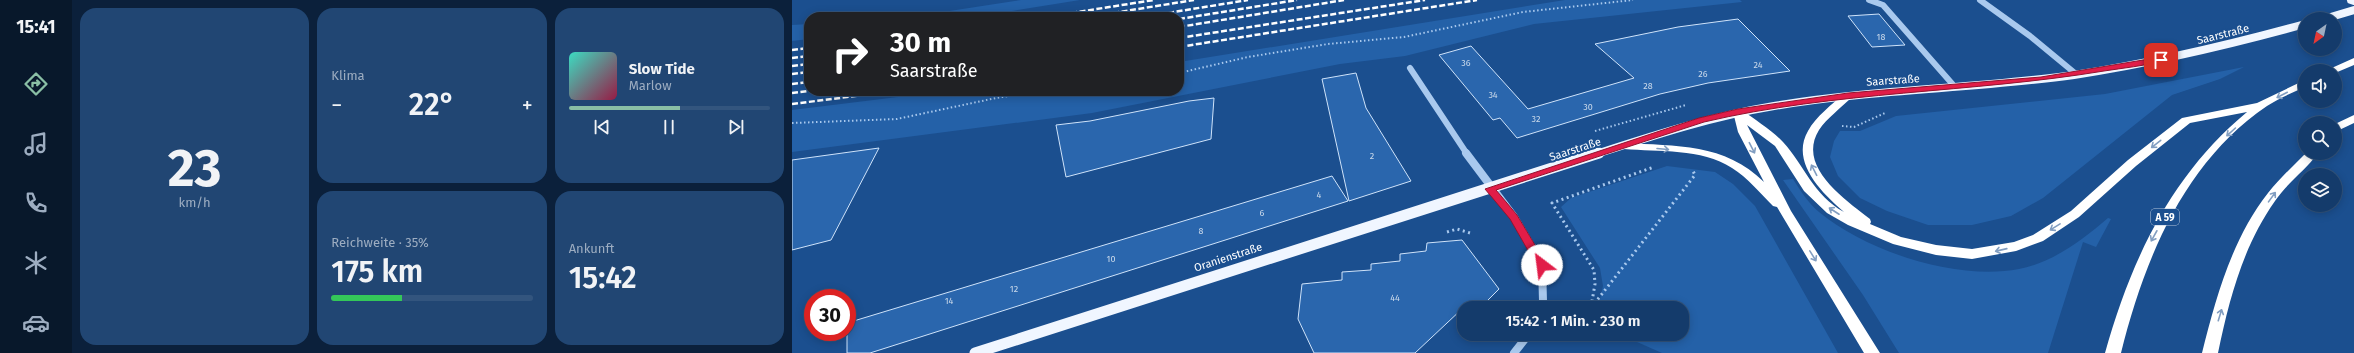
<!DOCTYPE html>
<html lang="de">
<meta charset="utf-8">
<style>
:root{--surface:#143b6b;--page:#214673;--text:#f1f3f6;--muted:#9dadc1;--line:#33557e;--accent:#8abfa5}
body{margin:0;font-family:"Fira Sans",sans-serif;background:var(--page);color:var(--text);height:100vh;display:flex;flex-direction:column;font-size:15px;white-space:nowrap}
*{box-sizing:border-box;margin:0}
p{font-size:13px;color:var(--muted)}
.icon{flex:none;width:22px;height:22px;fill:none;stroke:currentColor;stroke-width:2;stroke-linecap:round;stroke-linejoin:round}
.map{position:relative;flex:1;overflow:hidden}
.details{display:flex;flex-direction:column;gap:8px;padding:8px;background:#0b203b;width:720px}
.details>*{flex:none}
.banner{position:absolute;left:12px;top:12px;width:380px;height:84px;border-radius:16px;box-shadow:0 2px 10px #0003,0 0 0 1px var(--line);background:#202124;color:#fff;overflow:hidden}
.needle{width:26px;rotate:213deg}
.buttons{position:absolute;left:1506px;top:12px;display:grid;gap:8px}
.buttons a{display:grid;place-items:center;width:44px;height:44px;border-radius:50%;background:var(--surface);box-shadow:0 2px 10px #0003,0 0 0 1px var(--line);font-size:20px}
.speed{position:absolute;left:12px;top:289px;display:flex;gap:8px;font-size:20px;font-weight:700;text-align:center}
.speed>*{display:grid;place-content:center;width:52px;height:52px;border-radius:50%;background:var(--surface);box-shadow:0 2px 10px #0003,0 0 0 1px var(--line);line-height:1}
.speed .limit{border:6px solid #d22;background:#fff;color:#111}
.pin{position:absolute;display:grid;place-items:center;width:34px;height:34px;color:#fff;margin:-17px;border-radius:8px;box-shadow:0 2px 6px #0006}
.me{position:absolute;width:44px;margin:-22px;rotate:330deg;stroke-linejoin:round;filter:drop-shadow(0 0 3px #0008)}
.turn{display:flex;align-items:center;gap:14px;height:84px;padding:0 20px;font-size:18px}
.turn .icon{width:52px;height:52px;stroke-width:2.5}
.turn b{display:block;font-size:28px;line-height:34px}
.big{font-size:30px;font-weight:600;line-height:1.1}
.details .tile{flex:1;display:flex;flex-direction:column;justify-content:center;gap:6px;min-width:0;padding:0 14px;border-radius:16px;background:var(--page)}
.details .dial{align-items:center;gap:0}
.dial b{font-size:52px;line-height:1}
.song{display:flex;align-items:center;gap:12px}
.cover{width:48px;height:48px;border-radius:6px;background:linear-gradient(135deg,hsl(170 70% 55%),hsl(340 70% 35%))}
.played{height:4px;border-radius:2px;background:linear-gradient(90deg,var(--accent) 55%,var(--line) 55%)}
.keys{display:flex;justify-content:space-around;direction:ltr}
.heat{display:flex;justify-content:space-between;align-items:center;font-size:22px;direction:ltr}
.charge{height:6px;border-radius:3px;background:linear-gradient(90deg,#34c759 35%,var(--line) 0)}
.details .tiles{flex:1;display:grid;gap:8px;grid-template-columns:repeat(3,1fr)}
.tile:first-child{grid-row:span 2}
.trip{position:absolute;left:665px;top:301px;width:232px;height:40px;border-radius:16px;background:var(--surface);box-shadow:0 2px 10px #0003,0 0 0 1px var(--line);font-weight:600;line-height:40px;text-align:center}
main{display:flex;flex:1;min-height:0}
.dock{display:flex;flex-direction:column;width:72px;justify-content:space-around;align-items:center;background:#08182b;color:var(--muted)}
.dock .icon{width:28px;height:28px}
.dock .active{color:var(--accent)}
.dock b{font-size:18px;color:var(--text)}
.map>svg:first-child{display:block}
</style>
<main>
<nav class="dock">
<b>15:41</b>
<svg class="icon active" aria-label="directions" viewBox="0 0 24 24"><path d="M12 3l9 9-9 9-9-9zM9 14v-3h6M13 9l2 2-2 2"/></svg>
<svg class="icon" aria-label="music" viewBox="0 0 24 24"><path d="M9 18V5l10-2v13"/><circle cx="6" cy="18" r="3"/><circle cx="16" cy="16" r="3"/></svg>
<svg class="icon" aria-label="phone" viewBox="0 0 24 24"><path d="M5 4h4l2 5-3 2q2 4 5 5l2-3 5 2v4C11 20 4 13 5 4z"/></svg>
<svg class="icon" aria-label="climate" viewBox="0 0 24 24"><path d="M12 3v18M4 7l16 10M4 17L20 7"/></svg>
<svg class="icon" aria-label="car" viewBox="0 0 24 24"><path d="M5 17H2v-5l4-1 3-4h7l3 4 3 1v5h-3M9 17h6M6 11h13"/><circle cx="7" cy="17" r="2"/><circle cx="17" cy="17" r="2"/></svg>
</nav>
<section class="details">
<div class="tiles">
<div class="tile dial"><b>23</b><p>km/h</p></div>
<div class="tile"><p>Klima</p>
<div class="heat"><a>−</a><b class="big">22°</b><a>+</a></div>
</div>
<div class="tile">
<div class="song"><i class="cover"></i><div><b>Slow Tide</b><p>Marlow</p></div></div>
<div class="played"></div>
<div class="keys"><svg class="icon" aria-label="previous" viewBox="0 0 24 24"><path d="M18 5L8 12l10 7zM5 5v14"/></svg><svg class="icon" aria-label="pause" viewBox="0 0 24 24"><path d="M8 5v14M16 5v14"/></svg><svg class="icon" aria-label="next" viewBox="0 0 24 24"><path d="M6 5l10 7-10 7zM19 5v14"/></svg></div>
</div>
<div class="tile"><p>Reichweite · 35%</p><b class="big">175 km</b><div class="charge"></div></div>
<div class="tile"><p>Ankunft</p><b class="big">15:42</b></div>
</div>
</section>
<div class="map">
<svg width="1562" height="353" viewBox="0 0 1562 353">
<rect width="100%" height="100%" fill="#1b4f8f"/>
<!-- green -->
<g fill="#2461a8">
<path d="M229 0H288L183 17H98L138 14Z"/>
<path d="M773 0H948L950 2 742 24 613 56 548 64 300 113 0 152V110L106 97 175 96 204 91H387V62Z"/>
<path d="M17 24V39L0 41V25Z"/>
<path d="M1452 67 1428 79 1380 95 1251 198 1219 216 1180 225H1136L1095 211 1068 198 1046 176 1038 157 1042 141 1048 131H1068L1104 116 1313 94Z"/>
<path d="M875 166 923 172 941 184 963 206 1046 353H870L827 334H890V308H806L811 286 808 268 769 207 779 198Z"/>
<path d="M1001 179C1008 190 1017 204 1027 212 1075 252 1166 281 1227 269 1262 262 1290 240 1316 218L1319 219 1304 247 1291 242 1256 353H1107L1071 295 991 180Z"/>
</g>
<!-- building -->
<g fill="#2a66ad" stroke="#cfe3fa">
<path d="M1087 14 1113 45 1080 47 1056 16Z"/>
<path d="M946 19 998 71 916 83 868 94 725 138 708 118 701 120 647 55 679 46 736 109 842 78 803 44 886 27Z"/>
<path d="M564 73 574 108 619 181 557 201 530 79Z"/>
<path d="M422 98 419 139 274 177 264 125 298 121 397 101Z"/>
<path d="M87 148 39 240 0 250V160Z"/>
<path d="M540 176 556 201 78 353H55V323Z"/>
<path d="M670 240 707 289 688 308H671L623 353H522L506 319 510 284 550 280V272L579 270V264L608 261V254L634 251 635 243Z"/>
</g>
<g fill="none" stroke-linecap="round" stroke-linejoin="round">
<!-- path-far1 -->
<g stroke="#a9c9ee" stroke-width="2" stroke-dasharray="1.5 2.5" stroke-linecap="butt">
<path d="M387 73 456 57 536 44 612 37 731 12 841 0"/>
<path d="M0 123 105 119 204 98 249 91"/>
<path d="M1050 126 1062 127 1093 113"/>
<path d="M803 131 894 105"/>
</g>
<!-- path -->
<g stroke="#a9c9ee" stroke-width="3" stroke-dasharray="2 3.5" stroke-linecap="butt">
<path d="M655 232 665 229 678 233"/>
<path d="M799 307 803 284 802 270 760 203 862 167"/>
<path d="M799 308 903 175 900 169"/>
</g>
<!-- minor-far1 -->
<g stroke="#a9c9ee" stroke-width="6">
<path d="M1077 0 1091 5 1163 87"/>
<path d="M1188 0 1238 36 1284 74"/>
<path d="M618 68 675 154"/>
</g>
<!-- minor -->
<g stroke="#a9c9ee" stroke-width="8">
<path d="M674 153 722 217 750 265 751 301 748 308"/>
<path d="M722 353 737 334"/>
</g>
<!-- major-far1 -->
<g stroke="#f0f6ff" stroke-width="8">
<path d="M1559 0 1562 1"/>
<path d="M1532 19 1562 10"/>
<path d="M804 154C863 135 921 116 982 106 1082 89 1183 89 1282 75 1360 63 1437 45 1513 24"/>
</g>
<!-- major -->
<path stroke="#f0f6ff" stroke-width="11" d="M183 353 807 153"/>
<!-- highway -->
<g fill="#fff" fill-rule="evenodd">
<path d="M1562 58V65L1543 73V71H1533Z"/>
<path d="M1513 80V87C1500 93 1487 98 1475 106 1392 162 1352 260 1329 353H1313C1339 260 1379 175 1455 112L1398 123 1344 166 1287 217 1251 241 1224 251 1180 259 1144 255 1101 244 1056 225 1035 213 1012 191 983 146 955 125 999 211 1088 353H1072L985 207 981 206C968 193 956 178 940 168 909 148 867 152 832 149L826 146 832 143C884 146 933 143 972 182L946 132 941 112 946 109 950 110C963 120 980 130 991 142 1013 166 1021 195 1052 212 1030 193 998 162 1016 131 1024 116 1040 105 1052 93H1060L1061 95 1060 97C1049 108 1035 118 1027 130 1004 167 1054 200 1078 219L1079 222 1078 224 1109 237 1144 245 1180 249 1222 242 1241 235 1279 211 1336 160 1390 118 1465 103Z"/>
<path d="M1562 115V123L1543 132V124Z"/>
<path d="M1514 153H1526C1514 170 1495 183 1483 201 1451 246 1437 300 1426 353H1410C1424 297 1440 239 1476 193 1487 179 1501 166 1514 153Z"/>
</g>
<!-- rail -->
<g stroke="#fff" stroke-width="2.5" stroke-dasharray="6 2.5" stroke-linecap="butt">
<path d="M254 17 362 0"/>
<path d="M296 17 402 0"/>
<path d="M351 17 456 0"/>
<path d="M387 19 505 0"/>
<path d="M387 27 552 0"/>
<path d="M387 38 633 0"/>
<path d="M387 47 685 0"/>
<path d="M0 50 17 48"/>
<path d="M0 58 17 56"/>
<path d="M0 66 17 64"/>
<path d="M0 74 17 72"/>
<path d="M0 84 17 82"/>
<path d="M0 93 17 91"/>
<path d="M0 104 103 91"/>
</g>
</g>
<!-- one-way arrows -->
<defs><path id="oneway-shaft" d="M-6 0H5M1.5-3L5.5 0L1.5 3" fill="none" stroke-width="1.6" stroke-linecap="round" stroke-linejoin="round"/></defs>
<g stroke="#829ec1">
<use href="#oneway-shaft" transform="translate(1490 95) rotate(153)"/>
<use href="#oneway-shaft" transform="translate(1439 132) rotate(138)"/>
<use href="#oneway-shaft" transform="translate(1364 144) rotate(142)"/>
<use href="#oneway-shaft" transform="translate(960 148) rotate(63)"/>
<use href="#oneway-shaft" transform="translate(871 149) rotate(5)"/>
<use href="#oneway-shaft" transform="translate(1022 170) rotate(-117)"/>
<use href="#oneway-shaft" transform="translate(1480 197) rotate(-54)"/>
<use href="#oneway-shaft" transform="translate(1042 211) rotate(-147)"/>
<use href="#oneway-shaft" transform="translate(1263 227) rotate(148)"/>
<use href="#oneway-shaft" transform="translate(1362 236) rotate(119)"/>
<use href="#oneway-shaft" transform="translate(1209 250) rotate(167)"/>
<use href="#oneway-shaft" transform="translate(1021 256) rotate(58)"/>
<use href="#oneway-shaft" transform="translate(1428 315) rotate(-73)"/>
</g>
<!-- route -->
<path fill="#e11d48" stroke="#92132f" d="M1369 57 1372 60 1371 61C1352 66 1331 68 1312 71 1179 93 1044 91 912 122L704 190 725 215 755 265 750 269 746 268 718 219 693 189 907 118 946 109 1056 93 1249 77Z"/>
<g text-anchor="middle" stroke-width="4" stroke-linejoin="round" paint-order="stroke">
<!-- number labels -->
<g font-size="9" fill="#cad9ea">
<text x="1089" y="40">18</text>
<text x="674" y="66">36</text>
<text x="966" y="68">24</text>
<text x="911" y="77">26</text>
<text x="856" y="89">28</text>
<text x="701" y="98">34</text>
<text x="796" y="110">30</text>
<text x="744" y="122">32</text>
<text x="580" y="159">2</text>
<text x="527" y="198">4</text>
<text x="470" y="216">6</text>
<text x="409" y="234">8</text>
<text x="319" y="262">10</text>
<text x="222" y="292">12</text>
<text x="603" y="301">44</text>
<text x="157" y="304">14</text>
</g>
<!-- shield labels -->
<rect fill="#1b4f8f" stroke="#bbcadd" stroke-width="1" x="1359" y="209" width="28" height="16" rx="3"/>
<g font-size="10" font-weight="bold" fill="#fff">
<text x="1373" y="221">A 59</text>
</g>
<!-- street labels -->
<g font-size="11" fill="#fff" stroke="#1b4f8f">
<text transform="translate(1431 34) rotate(-14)" y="4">Saarstraße</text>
<text transform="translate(1101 80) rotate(-4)" y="4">Saarstraße</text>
<text transform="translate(783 149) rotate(-18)" y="4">Saarstraße</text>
<text transform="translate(436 257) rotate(-18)" y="4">Oranienstraße</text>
</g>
</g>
</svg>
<div class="buttons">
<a><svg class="needle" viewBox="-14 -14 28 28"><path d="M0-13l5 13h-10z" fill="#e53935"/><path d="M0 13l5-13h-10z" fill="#9dadc1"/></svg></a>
<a><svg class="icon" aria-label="sound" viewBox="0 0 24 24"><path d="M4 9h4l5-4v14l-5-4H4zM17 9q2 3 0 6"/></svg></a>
<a><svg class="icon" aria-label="search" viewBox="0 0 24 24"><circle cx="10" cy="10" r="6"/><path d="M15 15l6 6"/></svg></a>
<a><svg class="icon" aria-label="layers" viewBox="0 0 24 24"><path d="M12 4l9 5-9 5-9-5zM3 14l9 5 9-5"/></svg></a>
</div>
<div class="speed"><div class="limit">30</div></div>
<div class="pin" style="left:1369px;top:60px;background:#d93025"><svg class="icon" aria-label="arrive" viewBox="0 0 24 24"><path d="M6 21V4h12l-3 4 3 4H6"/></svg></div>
<svg class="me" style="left:750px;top:265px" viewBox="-20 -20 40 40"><circle r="19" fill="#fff"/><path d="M0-13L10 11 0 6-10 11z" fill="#e11d48"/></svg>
<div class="trip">15:42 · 1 Min. · 230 m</div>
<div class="banner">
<div class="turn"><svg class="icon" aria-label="right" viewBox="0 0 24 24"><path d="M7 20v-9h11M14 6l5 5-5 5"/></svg><div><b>30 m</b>Saarstraße</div></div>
</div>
</div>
</main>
